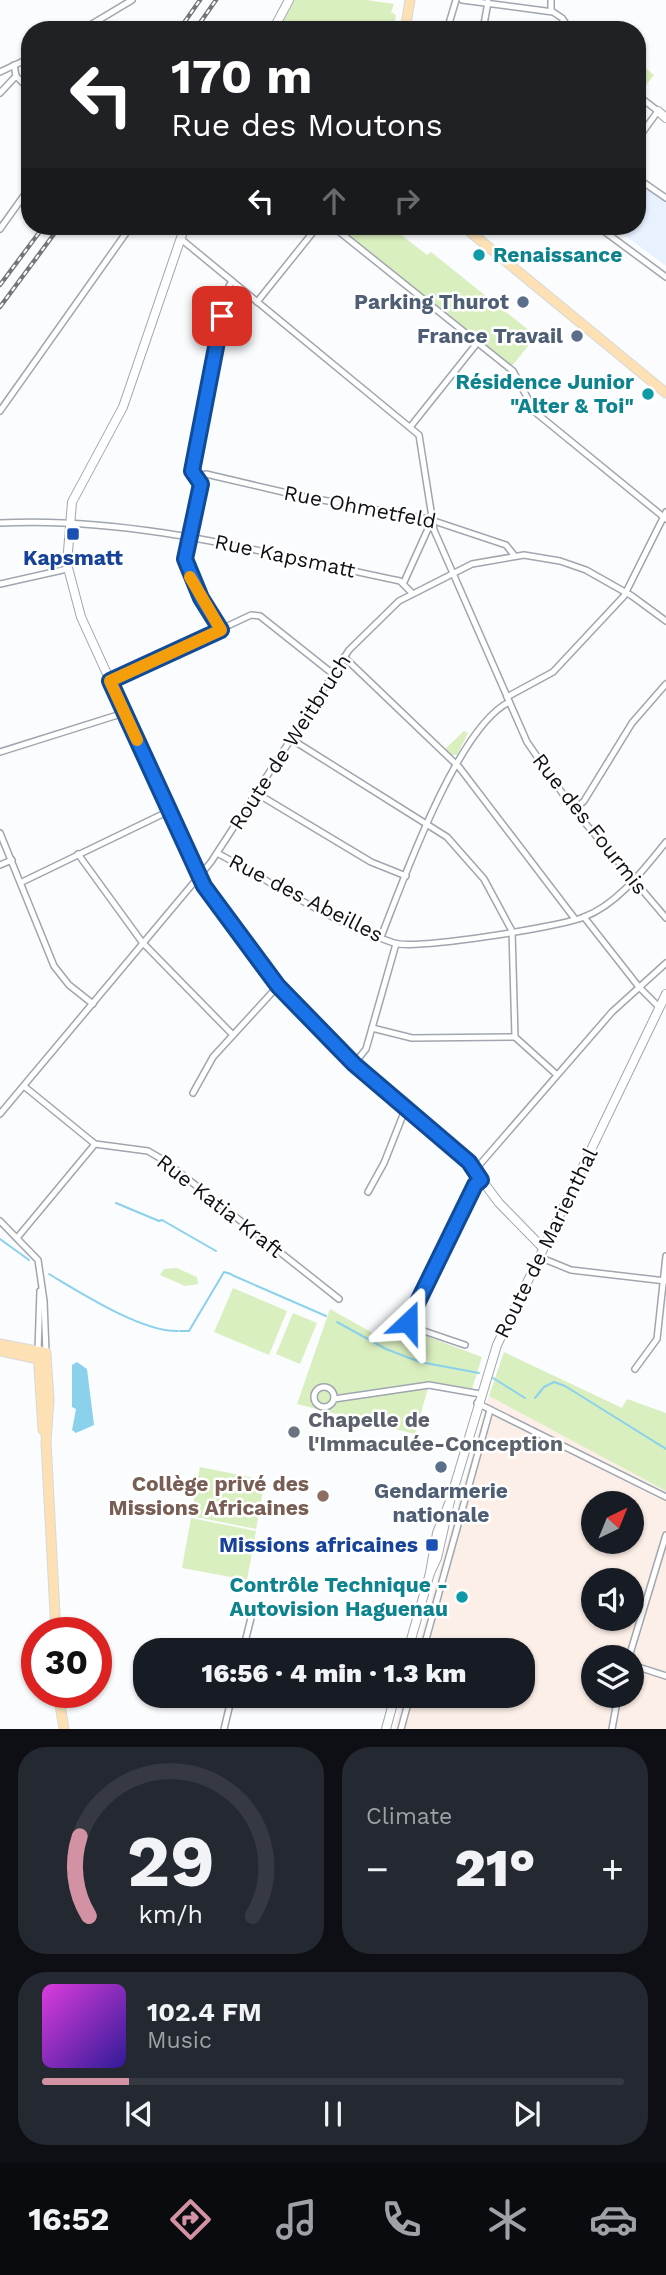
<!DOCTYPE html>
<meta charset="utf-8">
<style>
:root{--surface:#171b24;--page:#242831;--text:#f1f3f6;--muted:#9ea1a6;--line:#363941;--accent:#d391a4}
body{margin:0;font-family:"Work Sans",sans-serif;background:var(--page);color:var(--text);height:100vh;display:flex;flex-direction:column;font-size:26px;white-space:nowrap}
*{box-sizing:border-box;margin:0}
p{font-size:23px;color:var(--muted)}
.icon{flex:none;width:38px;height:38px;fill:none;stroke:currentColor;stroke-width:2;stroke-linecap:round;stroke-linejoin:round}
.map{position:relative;height:1729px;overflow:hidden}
.sheet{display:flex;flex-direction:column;gap:18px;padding:18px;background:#0d0f14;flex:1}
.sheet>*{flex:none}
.banner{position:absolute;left:21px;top:21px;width:625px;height:214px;border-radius:28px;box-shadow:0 2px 5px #0004;background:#202124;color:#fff;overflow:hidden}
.needle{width:46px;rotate:43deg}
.tools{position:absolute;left:581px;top:1491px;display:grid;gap:14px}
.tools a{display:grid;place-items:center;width:63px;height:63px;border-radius:50%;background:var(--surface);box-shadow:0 2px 5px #0004;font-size:35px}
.speed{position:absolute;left:21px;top:1617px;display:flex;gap:14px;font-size:35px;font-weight:700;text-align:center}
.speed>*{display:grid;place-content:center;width:91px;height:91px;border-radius:50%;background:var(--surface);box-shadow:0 2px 5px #0004;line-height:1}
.speed .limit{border:10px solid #d22;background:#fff;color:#111}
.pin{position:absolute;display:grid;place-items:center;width:60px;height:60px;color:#fff;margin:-30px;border-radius:14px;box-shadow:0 4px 10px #0006}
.me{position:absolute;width:77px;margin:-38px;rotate:23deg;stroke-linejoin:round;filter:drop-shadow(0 0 5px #0008)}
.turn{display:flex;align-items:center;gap:24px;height:147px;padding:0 35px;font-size:32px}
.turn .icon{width:91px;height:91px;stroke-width:2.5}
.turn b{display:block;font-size:49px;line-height:60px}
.lanes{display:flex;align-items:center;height:66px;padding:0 35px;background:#0003;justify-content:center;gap:35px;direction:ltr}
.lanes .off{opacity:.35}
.big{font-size:52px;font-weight:800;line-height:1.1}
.sheet .card{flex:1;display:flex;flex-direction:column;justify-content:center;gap:10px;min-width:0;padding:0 24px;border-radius:28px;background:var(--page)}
.sheet .dial{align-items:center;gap:0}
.dial svg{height:182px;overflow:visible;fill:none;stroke:var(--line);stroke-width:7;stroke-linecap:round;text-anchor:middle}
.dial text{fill:var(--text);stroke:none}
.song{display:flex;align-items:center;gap:21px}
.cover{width:84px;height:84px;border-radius:10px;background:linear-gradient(135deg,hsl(300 70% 55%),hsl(250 70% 35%))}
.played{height:7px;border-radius:4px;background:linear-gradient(90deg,var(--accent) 15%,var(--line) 15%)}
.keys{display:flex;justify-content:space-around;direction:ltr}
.heat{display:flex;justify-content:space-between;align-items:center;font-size:38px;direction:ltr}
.sheet .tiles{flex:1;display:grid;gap:18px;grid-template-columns:1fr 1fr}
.card:last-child{grid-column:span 2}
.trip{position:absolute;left:133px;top:1638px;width:402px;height:70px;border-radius:28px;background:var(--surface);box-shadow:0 2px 5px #0004;font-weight:800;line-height:70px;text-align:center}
.menu{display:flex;height:112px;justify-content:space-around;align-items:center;background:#090b0e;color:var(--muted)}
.menu .icon{width:49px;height:49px}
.menu .active{color:var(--accent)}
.menu b{font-size:32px;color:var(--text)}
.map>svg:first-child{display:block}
</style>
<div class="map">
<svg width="666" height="1729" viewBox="0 0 666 1729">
<rect width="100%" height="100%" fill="#fafcfe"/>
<!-- built -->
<path fill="#e8f2ff" d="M637 183 666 201V266L612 226H637Z"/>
<!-- industrial -->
<path fill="#fcefe7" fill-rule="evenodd" d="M489 1396 666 1491V1729H394L404 1696H523V1650H417ZM593 1503H632V1542H593ZM593 1580H632V1619H593ZM593 1657H632V1696H593Z"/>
<!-- green -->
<g fill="#daefbf">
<path d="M294 0H367L394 4 391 12 396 15 394 30H278Z"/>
<path d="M637 61 654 75 642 90 637 86Z"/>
<path d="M337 226H390L427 255 431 252 536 336 512 366Z"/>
<path d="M464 731 468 733 457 755H449L444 750Z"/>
<path d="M177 1268 197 1277 198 1284 185 1286 160 1275 164 1269Z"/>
<path d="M233 1288 287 1311 269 1355 214 1332Z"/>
<path d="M330 1309 378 1336 407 1329 482 1357 472 1389 430 1381 415 1434 297 1404Z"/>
<path d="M293 1313 317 1323 300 1364 276 1354Z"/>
<path d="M504 1352 622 1408 627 1399 666 1413V1491L489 1396Z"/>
<path d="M200 1467 265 1480 256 1529 191 1516Z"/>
<path d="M191 1518 256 1531 247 1580 182 1568Z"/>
</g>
<!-- water -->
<path fill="#8bd1eb" d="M77 1362 87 1369 94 1425 76 1433 72 1430 76 1409 72 1407V1365Z"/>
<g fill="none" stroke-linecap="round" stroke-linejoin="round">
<!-- stream -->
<g stroke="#8bd1eb" stroke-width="2">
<path d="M116 1203 159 1221 162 1220 216 1251"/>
<path d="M0 1239 29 1260"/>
<path d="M49 1274C81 1293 142 1332 178 1331"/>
<path d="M232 1275 326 1316"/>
<path d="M337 1322 386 1349 420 1362 479 1373"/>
<path d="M180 1331H189L224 1272 231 1274"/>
<path d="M493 1378 525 1398"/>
<path d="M535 1398 544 1387 554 1382 565 1386 666 1449"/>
</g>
<!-- street casing -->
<g stroke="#a0a6af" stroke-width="8">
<g id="street">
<path d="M462 0 553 12 562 18 570 30"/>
<path d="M551 11V0"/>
<path d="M82 30 132 0"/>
<path d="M447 30 456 0"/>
<path d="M483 30 488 2"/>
<path d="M0 72 30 58"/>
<path d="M16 76 30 90"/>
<path d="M0 93 16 76 14 65"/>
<path d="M637 95 658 111 637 140"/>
<path d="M637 178 666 198"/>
<path d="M332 226 513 371 535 412 666 519"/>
<path d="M597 226 666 277"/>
<path d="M0 229 30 187"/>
<path d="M181 239 419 435 434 530 527 742 574 810 666 918"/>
<path d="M257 302 318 226"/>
<path d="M0 411 131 226"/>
<path d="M411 426 478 342"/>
<path d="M199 477 206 474 300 496 428 519 506 545 514 555"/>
<path d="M0 523C135 516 269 554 400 581L412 593"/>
<path d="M404 582 432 520"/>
<path d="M0 584 67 569"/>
<path d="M221 630 201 598 185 559 201 484 193 471 227 290 232 281"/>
<path d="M344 657 459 767 575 919"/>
<path d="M110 681 251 615 260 616 333 674"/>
<path d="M507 697 553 672 624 596 666 512"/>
<path d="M291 739 447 837 484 879 512 931 515 1037"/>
<path d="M0 752 124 713"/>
<path d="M256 793 371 862 406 876"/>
<path d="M574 810 584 801 632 723 666 684"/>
<path d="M0 833 54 966 69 985 93 1004"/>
<path d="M217 853C274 883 332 923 394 943 416 950 559 927 584 917 618 904 644 869 666 842"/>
<path d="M78 854 142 942 233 1035"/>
<path d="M0 865 12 860"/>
<path d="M22 882 169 811"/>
<path d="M584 917 639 987 659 1007"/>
<path d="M381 937C403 881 457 728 509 702"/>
<path d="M372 1028 412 1038 515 1037 556 1074"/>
<path d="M354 1064 366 1049 396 944"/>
<path d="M25 1087 95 1144 148 1151 165 1161 339 1299"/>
<path d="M193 1093 213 1057 278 986"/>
<path d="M0 1114 211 862 349 650 399 601 472 564 524 555 560 561 586 570 632 596 666 621"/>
<path d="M475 1170 612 1012 666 963"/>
<path d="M368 1192 384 1163 405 1110"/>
<path d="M0 1221 38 1260 44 1301 46 1352"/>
<path d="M17 1238 95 1144"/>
<path d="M539 1257 571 1270 666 1281"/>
<path d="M465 1345 412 1327 409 1317 475 1185 481 1179"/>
<path d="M38 1351 40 1291"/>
<path d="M635 1369 657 1339 666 1256"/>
<circle cx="324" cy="1397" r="10"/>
<path d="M334 1399 429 1385 480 1394"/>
<path d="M477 1403 666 1497"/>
<path d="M243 1650 253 1610"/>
<path d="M423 1650 490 1410"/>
<path d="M629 1657 666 1535"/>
<path d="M632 1665 666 1676"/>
<path d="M224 1729 232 1696"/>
<path d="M401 1729 410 1696"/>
<path d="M612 1729 618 1696"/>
</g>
</g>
<!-- secondary casing -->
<g stroke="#a0a6af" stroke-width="10">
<g id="secondary">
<path d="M273 30 289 0"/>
<path d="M658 111 666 118"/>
<path d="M185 226 123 407 72 502 67 564 81 617 204 886 290 1001 388 1095 466 1159 499 1203 543 1248"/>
<path d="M450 1501 437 1533 430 1573 437 1558 450 1501 497 1345 666 994"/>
<path d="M408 1650 430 1573"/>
<path d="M386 1729 395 1696"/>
</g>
</g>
<!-- primary casing -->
<g stroke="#d8d9d9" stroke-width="11">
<g id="primary">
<path d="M405 30 410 0"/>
<path d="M463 226 666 393"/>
<path d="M0 1344 46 1353 49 1400 46 1442 56 1633"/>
<path d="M0 1351 43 1360"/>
<path d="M38 1352 43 1430"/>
<path d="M58 1692 64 1729"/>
</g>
</g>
<!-- street -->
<use href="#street" stroke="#fff" stroke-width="5"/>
<!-- secondary -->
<use href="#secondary" stroke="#fff" stroke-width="8"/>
<!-- primary -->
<use href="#primary" stroke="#fde0b3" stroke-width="9"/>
<!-- rail casing -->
<g stroke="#737579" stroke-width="4.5">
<g id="rail">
<path d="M179 30 200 0"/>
<path d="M195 30 216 0"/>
<path d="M0 285 44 226"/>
<path d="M0 307 60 226"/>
</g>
</g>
<!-- rail -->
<use href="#rail" stroke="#fff" stroke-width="2" stroke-dasharray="5" stroke-linecap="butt"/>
</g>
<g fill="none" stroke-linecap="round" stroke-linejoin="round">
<!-- route casing -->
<g stroke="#114b97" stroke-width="18">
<path id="route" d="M222 316 192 471 201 484 185 559 201 598 221 630 110 681 204 886 278 986 354 1064 469 1162 481 1180 475 1185 408 1322"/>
</g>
<!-- route -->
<use href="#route" stroke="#1a73e8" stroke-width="12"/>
<!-- slow -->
<path stroke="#f59e0b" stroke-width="12" d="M137 740 110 681 221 630 190 577"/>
</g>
<!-- markers -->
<g fill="#0f9aa8" stroke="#fff" stroke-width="2.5">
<circle cx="479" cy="255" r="7"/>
<circle cx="648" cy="394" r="7"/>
<circle cx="462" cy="1597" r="7"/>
</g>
<g fill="#5c6f8a" stroke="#fff" stroke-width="2.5">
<circle cx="523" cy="302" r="7"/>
<circle cx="577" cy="336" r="7"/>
<circle cx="441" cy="1467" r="7"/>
</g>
<g fill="#1a4fb4" stroke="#fff" stroke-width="2.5">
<rect x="66" y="527" width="14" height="14" rx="3.5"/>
<rect x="425" y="1538" width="14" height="14" rx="3.5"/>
</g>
<circle fill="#6b7280" stroke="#fff" stroke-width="2.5" cx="294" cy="1432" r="7"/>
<circle fill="#8d6e63" stroke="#fff" stroke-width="2.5" cx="323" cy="1496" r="7"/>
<g text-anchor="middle" stroke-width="5" stroke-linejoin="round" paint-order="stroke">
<!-- culture labels -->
<g font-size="21" font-weight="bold" fill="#0d838f" stroke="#fff" text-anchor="end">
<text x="493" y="262" text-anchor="start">Renaissance</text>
<text x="634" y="389">Résidence Junior<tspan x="634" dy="24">"Alter &amp; Toi"</tspan></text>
<text x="448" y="1592">Contrôle Technique -<tspan x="448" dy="24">Autovision Haguenau</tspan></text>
</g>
<!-- service labels -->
<g font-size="21" font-weight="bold" fill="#4e5e75" stroke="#fff" text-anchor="end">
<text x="509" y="309">Parking Thurot</text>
<text x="563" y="343">France Travail</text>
<text x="441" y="1498" text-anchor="middle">Gendarmerie<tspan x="441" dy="24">nationale</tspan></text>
</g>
<!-- street labels -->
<g font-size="21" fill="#0e1014" stroke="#fff">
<text transform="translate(360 507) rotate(11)" y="7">Rue Ohmetfeld</text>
<text transform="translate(285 556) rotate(12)" y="7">Rue Kapsmatt</text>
<text transform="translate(290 742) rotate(-57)" y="7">Route de Weitbruch</text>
<text transform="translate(590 824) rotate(52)" y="7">Rue des Fourmis</text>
<text transform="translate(306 898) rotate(27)" y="7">Rue des Abeilles</text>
<text transform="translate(220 1206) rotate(38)" y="7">Rue Katia Kraft</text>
<text transform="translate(546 1243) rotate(-64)" y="7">Route de Marienthal</text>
</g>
<!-- transit labels -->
<g font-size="21" font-weight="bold" fill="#164399" stroke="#fff">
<text x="73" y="565">Kapsmatt</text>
<text x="418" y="1552" text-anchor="end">Missions africaines</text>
</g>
<!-- worship labels -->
<g font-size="21" font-weight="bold" fill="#5b616d" stroke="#fff" text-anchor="start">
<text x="308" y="1427">Chapelle de<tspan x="308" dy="24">l'Immaculée-Conception</tspan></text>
</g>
<!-- education labels -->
<g font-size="21" font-weight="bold" fill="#785e54" stroke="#fff" text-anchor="end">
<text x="309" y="1491">Collège privé des<tspan x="309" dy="24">Missions Africaines</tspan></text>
</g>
</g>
</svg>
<div class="tools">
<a><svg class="needle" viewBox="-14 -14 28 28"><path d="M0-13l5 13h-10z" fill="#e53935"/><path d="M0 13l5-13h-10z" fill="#9ea1a6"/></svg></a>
<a><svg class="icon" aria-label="sound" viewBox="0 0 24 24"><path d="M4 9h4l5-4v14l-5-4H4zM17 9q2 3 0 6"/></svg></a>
<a><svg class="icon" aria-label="layers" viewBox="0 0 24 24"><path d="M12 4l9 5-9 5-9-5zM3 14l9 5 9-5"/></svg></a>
</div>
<div class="speed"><div class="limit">30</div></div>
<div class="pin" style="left:222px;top:316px;background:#d93025"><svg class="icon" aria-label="arrive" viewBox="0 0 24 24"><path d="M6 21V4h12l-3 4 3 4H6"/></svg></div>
<svg class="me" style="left:408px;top:1322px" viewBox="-20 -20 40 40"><path d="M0-17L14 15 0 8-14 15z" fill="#1a73e8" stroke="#fff" stroke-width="4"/></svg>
<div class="trip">16:56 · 4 min · 1.3 km</div>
<div class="banner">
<div class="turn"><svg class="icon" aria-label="left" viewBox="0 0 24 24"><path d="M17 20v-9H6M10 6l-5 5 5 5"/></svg><div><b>170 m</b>Rue des Moutons</div></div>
<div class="lanes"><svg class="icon" aria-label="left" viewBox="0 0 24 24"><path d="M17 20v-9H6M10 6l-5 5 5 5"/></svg><svg class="icon off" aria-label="ahead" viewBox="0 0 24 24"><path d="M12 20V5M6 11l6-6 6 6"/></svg><svg class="icon off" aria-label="right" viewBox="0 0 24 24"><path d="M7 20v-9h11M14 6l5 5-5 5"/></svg></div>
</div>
</div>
<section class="sheet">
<div class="tiles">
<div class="card dial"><svg viewBox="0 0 100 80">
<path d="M14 69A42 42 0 1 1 86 69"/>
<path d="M14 69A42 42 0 0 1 10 34" stroke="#d391a4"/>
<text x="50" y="56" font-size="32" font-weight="700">29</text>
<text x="50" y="72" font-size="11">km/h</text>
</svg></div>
<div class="card"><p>Climate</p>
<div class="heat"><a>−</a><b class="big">21°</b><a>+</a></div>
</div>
<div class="card">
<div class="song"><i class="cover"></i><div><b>102.4 FM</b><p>Music</p></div></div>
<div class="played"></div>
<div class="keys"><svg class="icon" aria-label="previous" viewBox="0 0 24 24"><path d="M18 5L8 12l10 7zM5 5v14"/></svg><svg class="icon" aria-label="pause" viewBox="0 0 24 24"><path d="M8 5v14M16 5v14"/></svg><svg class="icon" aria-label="next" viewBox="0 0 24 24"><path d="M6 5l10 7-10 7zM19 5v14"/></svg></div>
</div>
</div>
</section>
<nav class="menu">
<b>16:52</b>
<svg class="icon active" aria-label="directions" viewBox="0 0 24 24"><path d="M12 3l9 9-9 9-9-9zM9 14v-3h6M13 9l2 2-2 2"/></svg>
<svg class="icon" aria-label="music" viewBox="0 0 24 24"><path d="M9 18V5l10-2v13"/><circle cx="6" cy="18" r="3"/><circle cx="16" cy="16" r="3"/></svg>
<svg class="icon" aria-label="phone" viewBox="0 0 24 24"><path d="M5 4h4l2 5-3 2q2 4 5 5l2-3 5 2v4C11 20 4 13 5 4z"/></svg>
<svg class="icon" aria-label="climate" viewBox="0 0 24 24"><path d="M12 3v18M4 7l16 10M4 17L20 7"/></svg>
<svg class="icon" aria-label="car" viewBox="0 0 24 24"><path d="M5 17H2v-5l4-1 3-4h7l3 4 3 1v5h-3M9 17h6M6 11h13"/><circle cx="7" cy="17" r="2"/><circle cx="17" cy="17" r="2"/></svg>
</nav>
